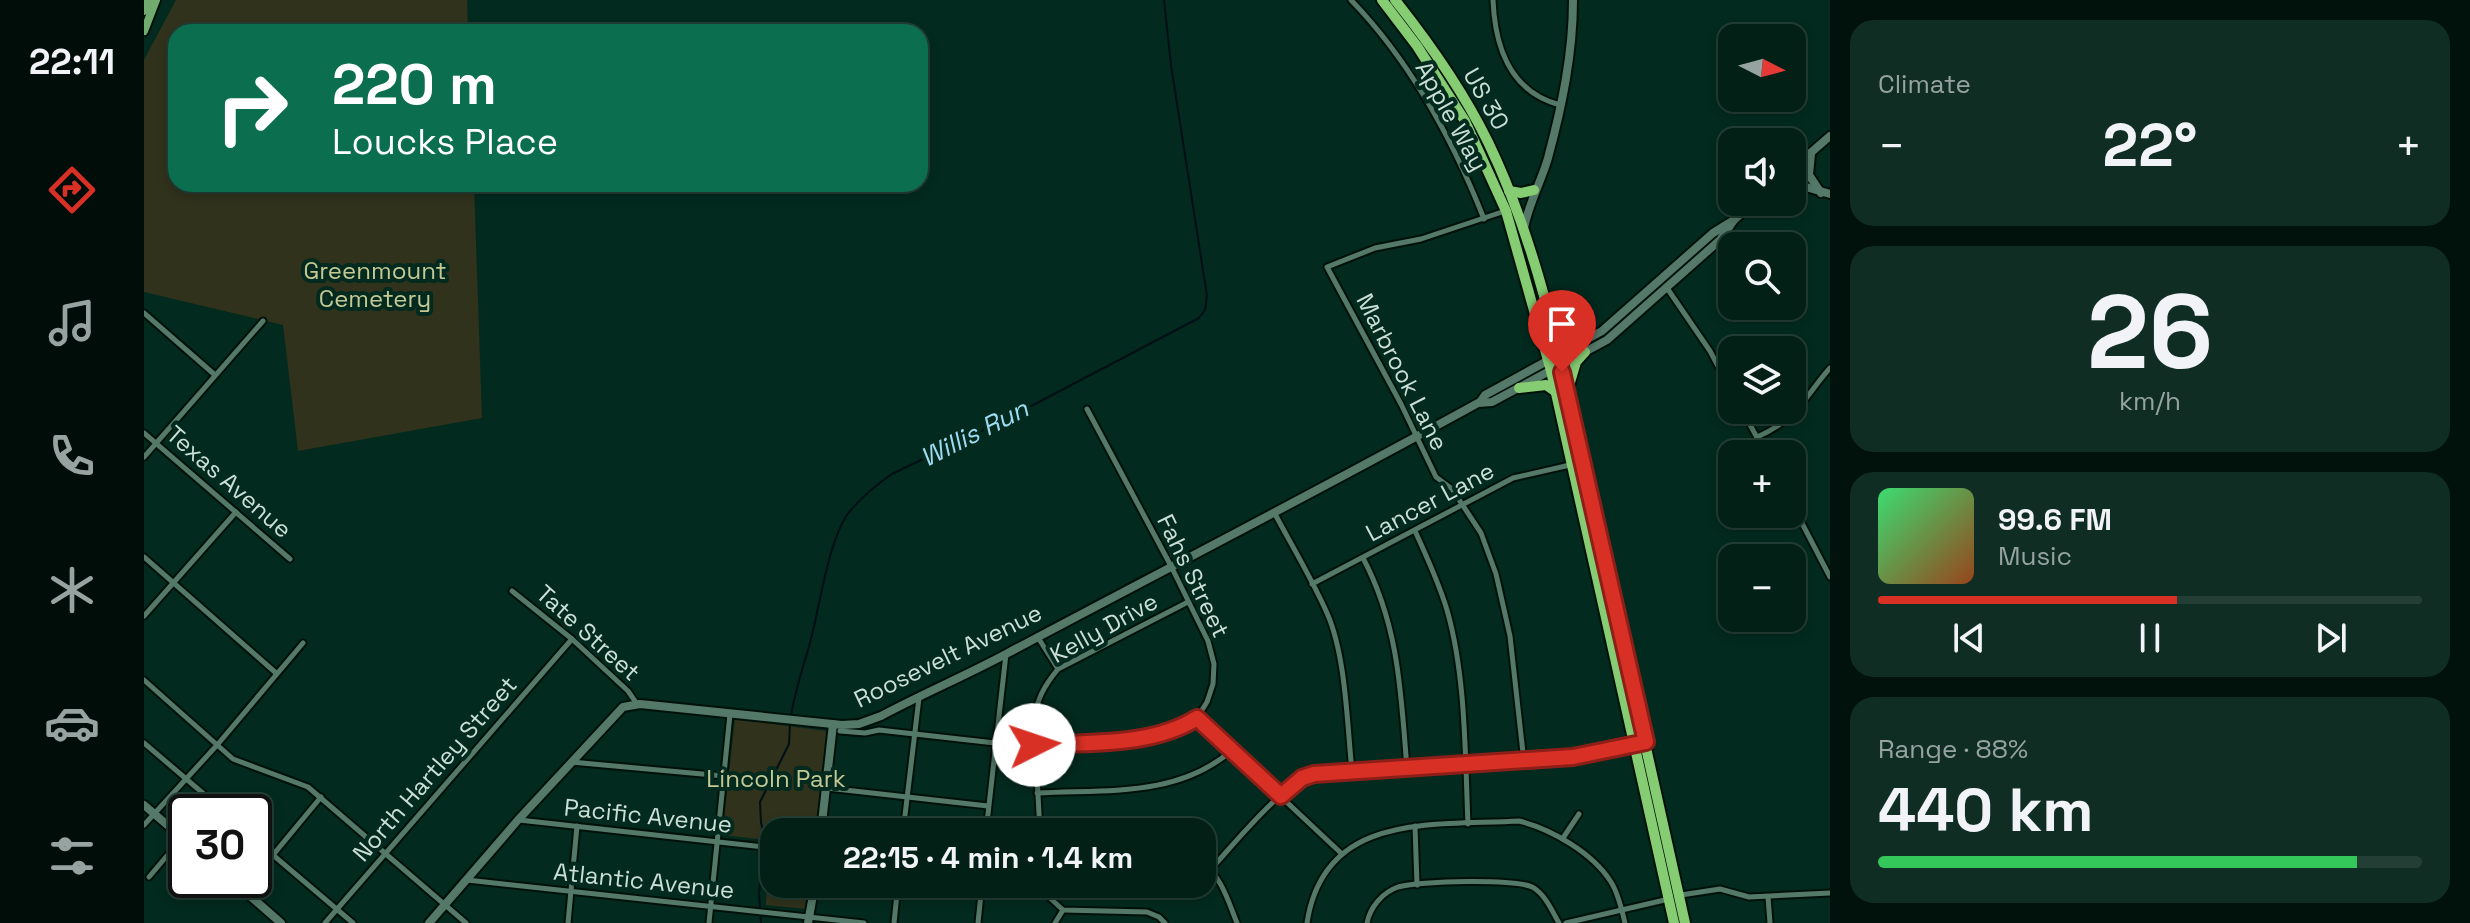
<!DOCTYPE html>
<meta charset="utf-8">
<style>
:root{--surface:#022016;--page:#102d23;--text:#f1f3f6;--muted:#96a3a1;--line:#233e35;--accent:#d93025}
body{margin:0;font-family:"Space Grotesk",sans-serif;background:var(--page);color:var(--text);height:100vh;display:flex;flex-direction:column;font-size:30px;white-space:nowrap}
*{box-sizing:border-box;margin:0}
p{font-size:26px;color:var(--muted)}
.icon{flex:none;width:44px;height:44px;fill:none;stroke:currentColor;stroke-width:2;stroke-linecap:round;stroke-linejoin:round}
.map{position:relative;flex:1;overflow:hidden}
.details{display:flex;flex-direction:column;gap:20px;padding:20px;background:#01120c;width:640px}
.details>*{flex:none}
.top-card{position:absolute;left:24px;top:24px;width:760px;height:168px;border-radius:24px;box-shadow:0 4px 12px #0003,0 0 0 2px var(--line);background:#0b6e4f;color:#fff;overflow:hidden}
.needle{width:52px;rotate:96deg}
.tools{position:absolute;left:1574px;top:24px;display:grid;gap:16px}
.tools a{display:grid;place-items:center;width:88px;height:88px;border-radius:16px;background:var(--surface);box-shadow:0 4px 12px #0003,0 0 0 2px var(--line);font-size:40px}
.speed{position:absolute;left:24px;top:794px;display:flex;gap:16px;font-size:40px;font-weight:700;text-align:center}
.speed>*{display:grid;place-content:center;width:104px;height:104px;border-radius:50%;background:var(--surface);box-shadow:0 4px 12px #0003,0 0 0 2px var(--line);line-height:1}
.speed .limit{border:4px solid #111;border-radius:12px;background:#fff;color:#111}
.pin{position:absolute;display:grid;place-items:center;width:68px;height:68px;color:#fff;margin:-82px -34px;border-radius:50% 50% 50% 0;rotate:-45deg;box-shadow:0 0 8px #0007}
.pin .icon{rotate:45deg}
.me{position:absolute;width:88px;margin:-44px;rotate:86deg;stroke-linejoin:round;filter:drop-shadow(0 0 6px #0008)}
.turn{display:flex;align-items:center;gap:28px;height:168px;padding:0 32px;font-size:36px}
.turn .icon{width:104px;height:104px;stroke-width:2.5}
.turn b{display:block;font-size:56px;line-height:68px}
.big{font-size:60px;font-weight:600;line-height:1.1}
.details .tile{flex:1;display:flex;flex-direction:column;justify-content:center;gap:12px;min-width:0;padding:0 28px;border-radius:24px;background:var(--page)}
.details .dial{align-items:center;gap:0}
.dial b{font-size:104px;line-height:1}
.song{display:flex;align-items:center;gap:24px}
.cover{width:96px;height:96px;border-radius:12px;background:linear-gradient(135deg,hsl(140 70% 55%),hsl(20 70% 35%))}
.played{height:8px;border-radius:4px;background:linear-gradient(90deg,var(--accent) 55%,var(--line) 55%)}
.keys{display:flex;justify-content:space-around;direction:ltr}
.heat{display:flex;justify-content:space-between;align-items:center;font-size:44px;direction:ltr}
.charge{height:12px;border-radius:6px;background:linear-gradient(90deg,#34c759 88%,var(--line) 0)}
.trip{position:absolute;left:616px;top:818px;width:456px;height:80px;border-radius:24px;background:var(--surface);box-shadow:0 4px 12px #0003,0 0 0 2px var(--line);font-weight:600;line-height:80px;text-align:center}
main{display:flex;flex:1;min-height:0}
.tab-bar{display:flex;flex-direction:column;width:144px;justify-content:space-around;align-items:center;background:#010d09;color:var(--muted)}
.tab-bar .icon{width:56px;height:56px}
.tab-bar .selected{color:var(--accent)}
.tab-bar b{font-size:36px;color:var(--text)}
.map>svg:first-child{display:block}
</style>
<main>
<nav class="tab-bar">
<b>22:11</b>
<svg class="icon selected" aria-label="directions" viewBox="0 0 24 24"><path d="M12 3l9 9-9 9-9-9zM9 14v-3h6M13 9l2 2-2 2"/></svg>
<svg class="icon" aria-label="music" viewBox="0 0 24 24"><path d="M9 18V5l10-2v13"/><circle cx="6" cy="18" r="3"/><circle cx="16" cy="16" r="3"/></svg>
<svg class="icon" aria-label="phone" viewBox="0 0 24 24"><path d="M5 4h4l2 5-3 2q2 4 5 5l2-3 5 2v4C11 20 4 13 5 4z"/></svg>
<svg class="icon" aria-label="climate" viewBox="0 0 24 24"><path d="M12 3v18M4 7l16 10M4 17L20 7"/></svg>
<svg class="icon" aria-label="car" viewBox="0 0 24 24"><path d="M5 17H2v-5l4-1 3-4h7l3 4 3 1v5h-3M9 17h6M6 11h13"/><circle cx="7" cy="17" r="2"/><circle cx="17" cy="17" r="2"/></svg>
<svg class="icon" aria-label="filters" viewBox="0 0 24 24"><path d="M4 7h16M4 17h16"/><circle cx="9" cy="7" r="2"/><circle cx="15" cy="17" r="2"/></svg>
</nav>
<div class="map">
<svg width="1686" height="923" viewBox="0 0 1686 923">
<rect width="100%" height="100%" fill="#032a1e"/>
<!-- green -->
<g fill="#31321c">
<path d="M32 0H323L324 32H32V184H330L338 418 154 451 139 325 0 292V60Z"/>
<path d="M591 719 682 731 684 739 674 832H630V841L578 835Z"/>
<path d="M624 852 630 853V884H668L665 905 662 909 622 905Z"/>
</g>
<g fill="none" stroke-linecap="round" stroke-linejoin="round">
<!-- stream -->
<g stroke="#000f16" stroke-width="2">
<path d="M647 716C651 690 660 665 667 639 676 605 684 543 703 515 715 499 732 485 748 474L872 414 1055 318 1061 310 1063 296 1027 65 1020 0"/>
<path d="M617 923 615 894 621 837 617 823 616 802 645 744 646 723"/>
</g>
<!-- street casing -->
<g stroke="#001109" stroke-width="9">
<g id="street">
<path d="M1207 0C1266 61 1309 140 1340 219"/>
<path d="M1349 0C1351 48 1366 92 1416 105"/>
<path d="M1361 211 1277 239 1231 248 1183 267 1257 404 1292 477 1308 489 1337 533 1352 574 1366 636 1380 762"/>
<path d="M1523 288 1566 351 1588 392"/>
<path d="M0 313 71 375"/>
<path d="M1598 410 1622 454"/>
<path d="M0 433 146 559"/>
<path d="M1613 437C1654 419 1659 399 1686 368"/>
<path d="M0 457 119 321"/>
<path d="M1648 504 1686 577"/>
<path d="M1131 514C1148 546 1168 579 1183 613 1202 656 1203 724 1208 771"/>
<path d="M1271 531C1283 557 1295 583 1303 610 1322 676 1321 755 1324 824"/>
<path d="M0 557 132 673"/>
<path d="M1219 558C1255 626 1257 694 1263 769"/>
<path d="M1168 584 1369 478 1426 465"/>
<path d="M368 591 428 639 484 691 493 704"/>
<path d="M0 616 92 512"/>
<path d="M893 636 914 669"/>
<path d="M0 680 89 759 164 787 322 923"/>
<path d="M1053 718 1198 854"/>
<path d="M696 731 721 733 735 730 851 743 890 745 996 738 1034 730 1053 718 1063 702 1069 684 1070 664 1064 641 1027 566 943 409"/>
<path d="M0 743 81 812"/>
<path d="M427 762 580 776"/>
<path d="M683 788 844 806"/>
<path d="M893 793C961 789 1032 798 1087 751"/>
<path d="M375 820 630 848"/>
<path d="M0 825 74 744 159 643"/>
<path d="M1271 826 1273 885"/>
<path d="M759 832 775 698"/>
<path d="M842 832 862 654"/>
<path d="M896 832 890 720C893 699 900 686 914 669L1044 602"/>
<path d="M1419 838 1435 814"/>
<path d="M110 839 209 923"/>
<path d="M1058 863C1078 877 1084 901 1093 923"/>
<path d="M1067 869C1092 842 1137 785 1170 774L1380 762 1429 757 1489 745"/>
<path d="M5 877 38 838"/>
<path d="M110 878 177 797"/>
<path d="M323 880 720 923"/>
<path d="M901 884 905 897 919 910 1003 912 1015 917 1021 923"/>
<path d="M99 890 108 880"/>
<path d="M1537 895 1576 889 1605 897 1686 893"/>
<path d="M1624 897 1626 923"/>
<path d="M181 923 428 639"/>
<path d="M424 923 433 826"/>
<path d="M565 923 586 714"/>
<path d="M750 923 754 884"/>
<path d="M834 923 838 884"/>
<path d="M911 923 919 910"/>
<path d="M1163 923C1180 811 1290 826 1375 821 1407 829 1449 853 1467 882 1474 893 1478 910 1481 923"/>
<path d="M1223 923C1226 907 1239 892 1254 887 1274 881 1374 878 1390 888 1402 896 1408 911 1415 923"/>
<path d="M1422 923 1525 899"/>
</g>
</g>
<!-- secondary casing -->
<g stroke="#001109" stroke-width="12">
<g id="secondary">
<path d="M1667 153 1665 175 1677 193"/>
<path d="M1648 169 1686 136"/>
<path d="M1648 183 1686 194"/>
<path d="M1380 228C1385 203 1397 182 1404 158 1418 106 1429 54 1429 0"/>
<path d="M1336 402 1341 395 1458 331 1569 233 1590 220 1610 202"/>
<path d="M0 805 42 841"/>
<path d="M677 832 689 724"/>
<path d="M88 880 137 923"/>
<path d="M285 923 374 820 479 707 496 704 698 725 715 724 737 716C778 694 821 676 862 654 1020 570 1178 489 1334 403L1348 402 1463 340 1576 240 1590 220"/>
<path d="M664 923 671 884"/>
</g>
</g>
<!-- primary casing -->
<g stroke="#001109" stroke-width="12">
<g id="primary">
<path d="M0 11 4 0"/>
<path d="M0 31 12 0"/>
</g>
</g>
<!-- highway casing -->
<g stroke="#001109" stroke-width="14">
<g id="highway">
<path d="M1238 0 1273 46 1321 121 1362 211 1407 371 1530 923"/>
<path d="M1251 0C1286 44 1319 91 1344 142 1403 264 1424 401 1454 532 1483 663 1512 793 1541 923"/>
<path d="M1365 191 1377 193 1390 190"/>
<path d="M1409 334 1422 342 1437 343"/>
<path d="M1375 388 1402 385 1412 392"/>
<path d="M1424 389 1432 362 1441 352"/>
</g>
</g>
<!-- street -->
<use href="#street" stroke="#547969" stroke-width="5"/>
<!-- secondary -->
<use href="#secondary" stroke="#547969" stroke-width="8"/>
<!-- primary -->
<use href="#primary" stroke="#72ab6f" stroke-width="8"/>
<!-- highway -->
<use href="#highway" stroke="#86cc73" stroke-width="10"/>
</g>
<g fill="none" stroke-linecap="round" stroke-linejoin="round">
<!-- route casing -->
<g stroke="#8d1f18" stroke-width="20">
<path id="route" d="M890 745C943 742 1007 747 1053 718L1137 796 1158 778 1170 774 1429 757 1502 742 1418 372"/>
</g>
<!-- route -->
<use href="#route" stroke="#d93025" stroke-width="14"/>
</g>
<g text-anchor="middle" stroke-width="8" stroke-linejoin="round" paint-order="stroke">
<!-- street labels -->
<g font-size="24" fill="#cbdfd6" stroke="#032a1e">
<text transform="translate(1342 99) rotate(60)" y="8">US 30</text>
<text transform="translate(1307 116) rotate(61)" y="8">Apple Way</text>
<text transform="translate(1258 372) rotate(63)" y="8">Marbrook Lane</text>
<text transform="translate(85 482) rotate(41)" y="8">Texas Avenue</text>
<text transform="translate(1286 502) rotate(-28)" y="8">Lancer Lane</text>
<text transform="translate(1049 576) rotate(64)" y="8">Fahs Street</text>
<text transform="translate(960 628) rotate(-29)" y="8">Kelly Drive</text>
<text transform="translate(444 633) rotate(42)" y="8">Tate Street</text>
<text transform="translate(804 656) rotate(-26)" y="8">Roosevelt Avenue</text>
<text transform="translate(291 769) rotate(-49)" y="8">North Hartley Street</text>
<text transform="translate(504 816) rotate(6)" y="8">Pacific Avenue</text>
<text transform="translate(500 881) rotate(6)" y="8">Atlantic Avenue</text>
</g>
<!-- park labels -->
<g font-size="24" fill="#c4c893" stroke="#032a1e">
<text x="231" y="279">Greenmount<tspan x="231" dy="28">Cemetery</tspan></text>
<text x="632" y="787">Lincoln Park</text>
</g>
<!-- water labels -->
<g font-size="26" font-style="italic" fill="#9edcf3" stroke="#032a1e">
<text transform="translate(830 433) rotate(-27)" y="9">Willis Run</text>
</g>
</g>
</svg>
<div class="tools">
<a><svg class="needle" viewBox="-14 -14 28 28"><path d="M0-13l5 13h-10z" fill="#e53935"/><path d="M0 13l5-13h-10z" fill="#96a3a1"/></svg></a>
<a><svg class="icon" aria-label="sound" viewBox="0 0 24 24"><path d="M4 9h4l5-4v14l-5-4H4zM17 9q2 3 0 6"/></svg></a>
<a><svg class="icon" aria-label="search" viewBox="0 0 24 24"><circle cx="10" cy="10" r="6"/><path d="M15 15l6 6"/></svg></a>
<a><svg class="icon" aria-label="layers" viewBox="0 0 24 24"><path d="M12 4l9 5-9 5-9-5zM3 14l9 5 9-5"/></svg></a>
<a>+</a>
<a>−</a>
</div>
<div class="speed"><div class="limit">30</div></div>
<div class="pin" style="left:1418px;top:372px;background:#d93025"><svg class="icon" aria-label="arrive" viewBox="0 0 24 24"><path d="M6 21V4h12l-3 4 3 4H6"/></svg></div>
<svg class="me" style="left:890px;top:745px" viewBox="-20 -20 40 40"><circle r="19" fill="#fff"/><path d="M0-13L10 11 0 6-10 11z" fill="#d93025"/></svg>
<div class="trip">22:15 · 4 min · 1.4 km</div>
<div class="top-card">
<div class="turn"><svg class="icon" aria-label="right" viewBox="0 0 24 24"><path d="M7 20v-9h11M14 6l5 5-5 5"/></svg><div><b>220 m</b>Loucks Place</div></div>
</div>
</div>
<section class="details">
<div class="tile"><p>Climate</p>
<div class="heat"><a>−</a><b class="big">22°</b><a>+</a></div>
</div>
<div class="tile dial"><b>26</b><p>km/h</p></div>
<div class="tile">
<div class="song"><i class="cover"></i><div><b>99.6 FM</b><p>Music</p></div></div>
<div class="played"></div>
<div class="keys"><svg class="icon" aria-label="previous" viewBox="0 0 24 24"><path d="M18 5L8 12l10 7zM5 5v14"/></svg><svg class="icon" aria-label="pause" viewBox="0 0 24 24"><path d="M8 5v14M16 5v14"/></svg><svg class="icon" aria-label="next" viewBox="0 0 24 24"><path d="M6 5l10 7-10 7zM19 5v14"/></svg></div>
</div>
<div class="tile"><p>Range · 88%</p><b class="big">440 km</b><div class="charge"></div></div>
</section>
</main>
